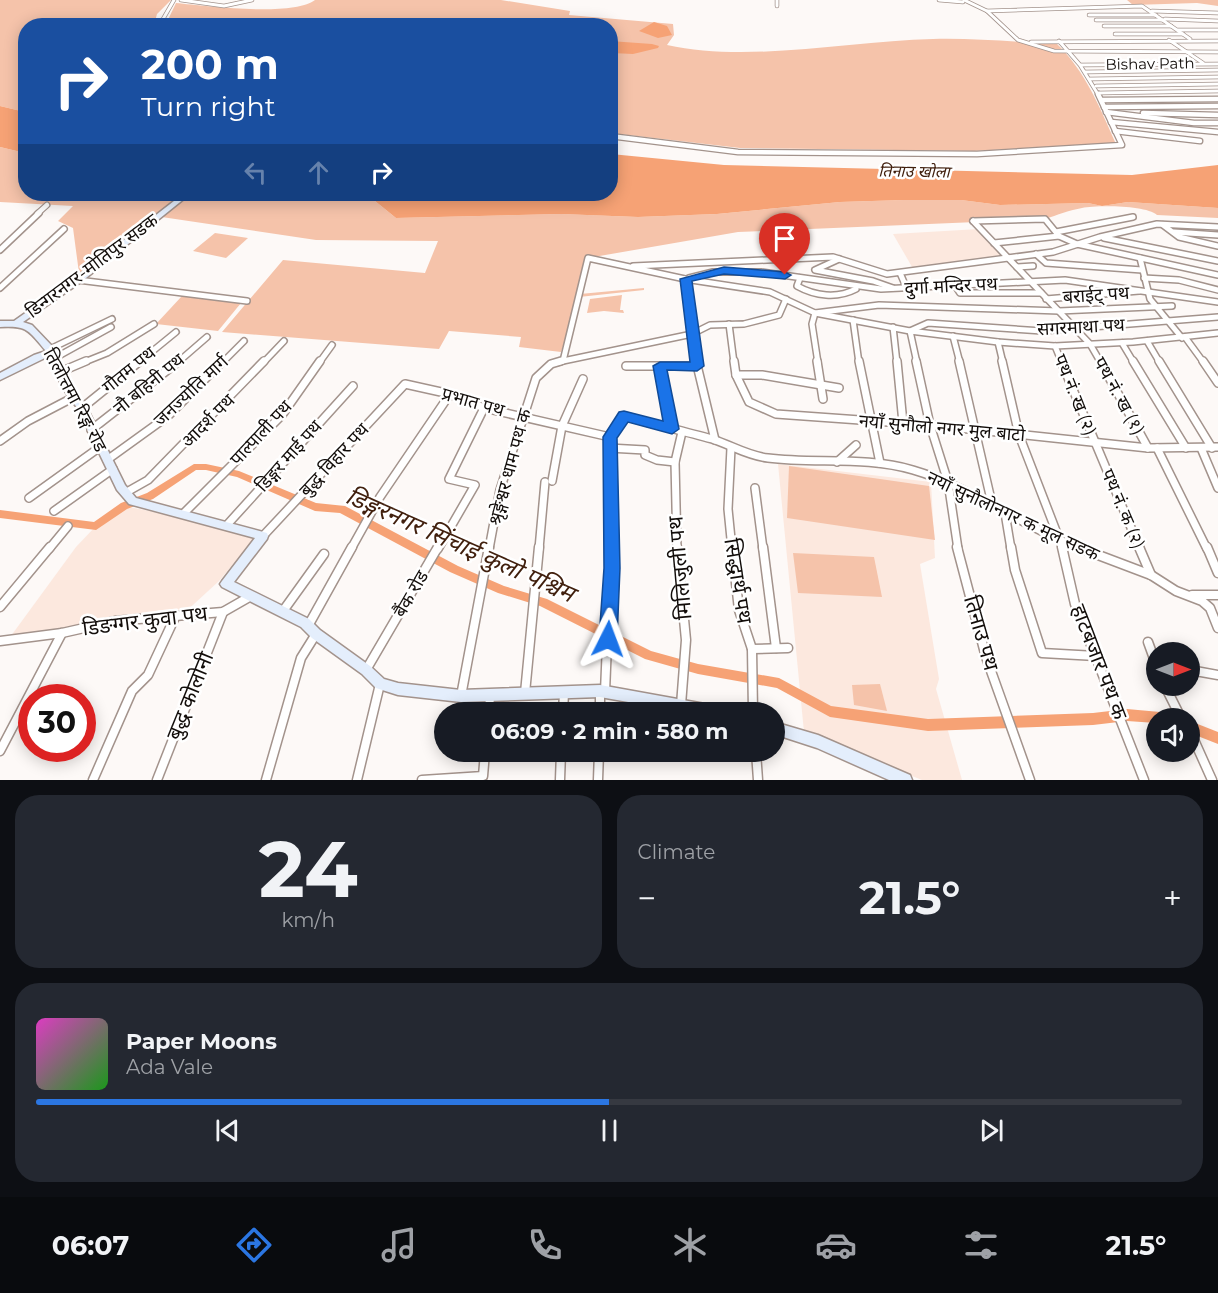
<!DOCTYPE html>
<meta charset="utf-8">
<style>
:root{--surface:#171b24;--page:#242831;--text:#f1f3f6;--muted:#9ea1a6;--line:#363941;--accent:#2b76e2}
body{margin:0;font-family:Montserrat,"Noto Sans Devanagari",sans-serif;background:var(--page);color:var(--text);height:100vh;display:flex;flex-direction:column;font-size:22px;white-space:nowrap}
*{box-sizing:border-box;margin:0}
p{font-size:20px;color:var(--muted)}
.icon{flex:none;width:33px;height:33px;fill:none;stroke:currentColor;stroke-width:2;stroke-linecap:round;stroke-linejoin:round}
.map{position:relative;height:780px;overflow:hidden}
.sheet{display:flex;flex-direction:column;gap:15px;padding:15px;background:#0d0f14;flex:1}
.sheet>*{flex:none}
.hud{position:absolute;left:18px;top:18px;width:600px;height:183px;border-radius:24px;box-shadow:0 3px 15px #0003;background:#1a4fa0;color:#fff;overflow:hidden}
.needle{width:39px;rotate:90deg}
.fabs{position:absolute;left:1146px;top:642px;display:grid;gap:12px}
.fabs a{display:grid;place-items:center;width:54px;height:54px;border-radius:50%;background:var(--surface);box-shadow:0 3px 15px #0003;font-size:30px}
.speed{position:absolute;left:18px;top:684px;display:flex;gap:12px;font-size:30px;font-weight:700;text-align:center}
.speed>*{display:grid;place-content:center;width:78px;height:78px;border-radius:50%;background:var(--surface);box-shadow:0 3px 15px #0003;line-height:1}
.speed .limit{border:9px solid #d22;background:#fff;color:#111}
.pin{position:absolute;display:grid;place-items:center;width:51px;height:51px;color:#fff;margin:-62px -26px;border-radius:50% 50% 50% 0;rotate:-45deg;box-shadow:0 0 6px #0007}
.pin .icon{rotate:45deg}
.me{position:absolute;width:66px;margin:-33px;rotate:3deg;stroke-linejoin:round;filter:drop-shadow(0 0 4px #0008)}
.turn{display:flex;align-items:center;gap:21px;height:126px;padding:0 24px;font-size:27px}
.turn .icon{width:78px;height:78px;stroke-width:2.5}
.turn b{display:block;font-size:42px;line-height:51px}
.lanes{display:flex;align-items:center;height:57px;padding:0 24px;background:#0003;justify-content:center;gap:30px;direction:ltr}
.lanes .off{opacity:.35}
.big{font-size:45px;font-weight:700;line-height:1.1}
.sheet .card{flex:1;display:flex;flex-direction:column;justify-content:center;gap:9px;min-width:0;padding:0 21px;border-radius:24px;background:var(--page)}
.sheet .dial{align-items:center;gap:0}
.dial b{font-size:78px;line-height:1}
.song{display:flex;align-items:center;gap:18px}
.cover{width:72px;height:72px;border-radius:9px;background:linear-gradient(135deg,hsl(310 70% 55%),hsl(120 70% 35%))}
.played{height:6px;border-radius:3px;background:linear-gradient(90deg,var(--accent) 50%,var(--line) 50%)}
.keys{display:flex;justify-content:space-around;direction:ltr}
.heat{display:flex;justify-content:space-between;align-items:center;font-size:33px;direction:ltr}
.sheet .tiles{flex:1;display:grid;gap:15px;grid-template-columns:1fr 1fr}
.card:last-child{grid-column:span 2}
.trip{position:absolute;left:434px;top:702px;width:351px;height:60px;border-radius:30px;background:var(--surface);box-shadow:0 3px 15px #0003;font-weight:700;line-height:60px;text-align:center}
.dock{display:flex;height:96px;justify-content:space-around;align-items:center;background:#090b0e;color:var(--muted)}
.dock .icon{width:42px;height:42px}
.dock .active{color:var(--accent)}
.dock b{font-size:27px;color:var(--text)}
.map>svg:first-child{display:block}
</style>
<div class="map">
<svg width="1218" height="780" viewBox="0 0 1218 780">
<rect width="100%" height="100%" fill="#fdf9f7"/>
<!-- built -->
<g fill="#fce8de">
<path d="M979 229 1009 259 915 272 893 234Z"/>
<path d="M778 464 931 482 935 558 920 564 939 679 936 689 962 780H922L804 732Z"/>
<path d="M124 506 226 526 248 532 254 539 219 581 182 615 8 640 76 547 96 526Z"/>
</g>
<!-- green -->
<g fill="#f5c3aa">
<path d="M0 0H171L157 14 154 25 26 26 25 112 0 106Z"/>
<path d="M315 0H501L570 11 569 15 673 24 674 35 667 45C748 63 850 41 933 39 974 38 1016 42 1057 44 1086 72 1100 108 1116 144L974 151 740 148 611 133 610 26H165L176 3C207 6 292 17 315 0Z"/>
<path d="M1127 0H1218V6L1197 3 1133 5Z"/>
<path d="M0 147 25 153 26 194H357L375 201 396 218 561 214 638 217 717 214 840 202 904 200H961L1000 205 1088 203 1102 206 1128 202 1218 208V218L1157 215C1146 205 1097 205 1082 208 1070 210 1057 215 1045 219L738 232 588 258 580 294 644 288V290L579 297 561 352 519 347 521 337 449 331 439 349 222 332 283 260 425 273 438 241 316 240 155 216 79 273 73 228 58 221 73 206 0 202Z"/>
<path d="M215 233 248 238 226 258 193 251Z"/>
<path d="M622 295 620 310H623L624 313 604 311 587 313 590 299Z"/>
<path d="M182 296 241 303 218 331 156 324Z"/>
<path d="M789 466 929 486 935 540 787 518Z"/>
<path d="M793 553 874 557 882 597 798 593Z"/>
<path d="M880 684 887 711 854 705 852 685Z"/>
</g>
<!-- water -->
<g fill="#f6a275">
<path d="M654 22 667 26 672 35 658 38 639 31Z"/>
<path d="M610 41 652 44 659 46 658 48 633 54 612 53Z"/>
<path d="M0 106 25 112V153L0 147Z"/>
<path d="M611 154 724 165 1132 175 1218 165V208L1128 202 1102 206 1088 203 1000 205 961 200H904L840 202 717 214 638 217 561 214 396 218 375 201 357 194H610Z"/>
</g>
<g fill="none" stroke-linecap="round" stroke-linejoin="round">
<!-- canal -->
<g fill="#f6a275" fill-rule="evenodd">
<path d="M194 464H206L239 471 316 503 345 506 458 566 504 586 547 599 651 651 698 664 779 678 831 706 928 719 1093 713 1127 709 1160 712 1164 714 1166 718H1156V723L1127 721 1093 725 928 731 830 717 777 688 698 674 645 659 540 606 498 593 450 572 340 513 315 511 237 477 206 470H196L153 499 127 509 96 530 0 518V510L94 522 121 503 147 493Z"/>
<path d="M1190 721 1218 732V744L1190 733Z"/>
</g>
<!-- street-far4 casing -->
<g stroke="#a3938c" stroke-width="4.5">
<g id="street-far4">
<path d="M181 0 224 6 252 0"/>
<path d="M777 0V6"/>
<path d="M939 0 963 2"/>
<path d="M964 0 987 11 1018 40 1054 51 1218 52"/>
<path d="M987 11 1142 6 1190 39"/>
<path d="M1152 11 1218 13"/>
<path d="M1089 15H1156"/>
<path d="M1165 19 1218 21"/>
<path d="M1096 20H1164"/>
<path d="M159 26 174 0"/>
<path d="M1104 26H1171"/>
<path d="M1178 30H1218"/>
<path d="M1115 34H1183"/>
<path d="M1169 40 1203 63"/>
<path d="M1059 41 1080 65 1099 96"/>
<path d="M1031 42 1218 41"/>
<path d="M1081 65 1218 64"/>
<path d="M1085 72 1218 70"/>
<path d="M1090 79 1218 77"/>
<path d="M1096 86 1218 84"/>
<path d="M1099 93 1218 91"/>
</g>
</g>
<!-- street-far3 casing -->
<g stroke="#a3938c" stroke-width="7">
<g id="street-far3">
<path d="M1102 100 1218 99"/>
<path d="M1104 107 1218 106"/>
<path d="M1106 112 1194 123H1218"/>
<path d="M1143 113 1218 115"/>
<path d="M1111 122 1218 132"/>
<path d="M1115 131 1200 141"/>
<path d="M610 136 738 152 977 154 1122 145 1098 94"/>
<path d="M37 214 47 205"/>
</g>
</g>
<!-- street-far2 casing -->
<g stroke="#a3938c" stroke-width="8">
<g id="street-far2">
<path d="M973 221 1090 344 1101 363"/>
<path d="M973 221 1045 219 1059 236 1077 244 1218 275"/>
<path d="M1163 225 1179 237 1218 246"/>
<path d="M1056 232 1133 217"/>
<path d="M1174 232 1218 235"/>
<path d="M1104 238 1218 261"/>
<path d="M994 243 1059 236"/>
<path d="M0 250 39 213"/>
<path d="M1036 254 1046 263 1142 270"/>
<path d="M1140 258 1150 299 1182 338"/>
<path d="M839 259 815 270 873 281 893 288"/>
<path d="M633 266 833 257 887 274 1053 252 1100 237 1157 224 1218 227"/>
<path d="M1017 267 1033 266"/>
<path d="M900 273 907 289"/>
<path d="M689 278 713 272H761L881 289 1065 280 1218 302"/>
<path d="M800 278 797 286C815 296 837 299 856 289"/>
<path d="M1144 278 1179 280 1218 290"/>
<path d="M685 279 697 363"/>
<path d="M78 280 247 301"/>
<path d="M956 287 960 293H1041"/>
<path d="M0 288 64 229"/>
<path d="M1046 299 1139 291"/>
<path d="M853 320 859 363"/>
<path d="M729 324 734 363"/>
<path d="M893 327 897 363"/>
<path d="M953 336 960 363"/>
<path d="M1185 337 1204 363"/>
<path d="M1147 341 1160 363"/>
<path d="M998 342 1003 363"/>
<path d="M1122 343 1134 363"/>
<path d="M1055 346 1062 363"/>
<path d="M50 349 112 319"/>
<path d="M53 359 111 327"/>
<path d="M563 361 692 334 710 325 744 324 779 315 786 299"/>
<path d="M82 363 107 353 154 324"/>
<path d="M138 363 176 332"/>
<path d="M177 363 207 337"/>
<path d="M222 363 244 341"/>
<path d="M263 363 284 341"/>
<path d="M319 363 332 345"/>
<path d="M555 363 563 361 588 258 685 279 770 292 815 313 910 331 998 342 1055 346 1133 342 1218 333"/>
<path d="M818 363 812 324 815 313 879 305 1059 311 1172 306"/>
<path d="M917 363 910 331 928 323 1042 331 1218 317"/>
</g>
</g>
<!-- street-far1 casing -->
<g stroke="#a3938c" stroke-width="10">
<g id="street-far1">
<path d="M696 361 715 440"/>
<path d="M734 361 736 375 749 402 776 414 930 425 1148 448 1218 447"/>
<path d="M817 361 823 399"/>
<path d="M859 361 880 463"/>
<path d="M897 361 903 423"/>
<path d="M916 361 930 425 948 482 958 549"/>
<path d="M959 361 992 504"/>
<path d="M1002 361 1019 435 1063 549"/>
<path d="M1061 361 1140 549"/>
<path d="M1100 361 1148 448"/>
<path d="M1133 361 1186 448"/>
<path d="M1159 361 1212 448"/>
<path d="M1203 361 1218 383"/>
<path d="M626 366H697"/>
<path d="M660 366 672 429"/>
<path d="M60 372 86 361"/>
<path d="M736 375H762L839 388"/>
<path d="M82 408 140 361"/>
<path d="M91 430 179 361"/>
<path d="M0 441 28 421 74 397"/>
<path d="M609 448 645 450V455L657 460 675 462"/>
<path d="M731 448 728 509 732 549"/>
<path d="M1157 448 1207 549"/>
<path d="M1201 448 1218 488"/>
<path d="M107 460 168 416 223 361"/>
<path d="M837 462 856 445"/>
<path d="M552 481 562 426 583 379"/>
<path d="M755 488 763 549"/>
<path d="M125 493 148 480 264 361"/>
<path d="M29 498 100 447"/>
<path d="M54 511 113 469"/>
<path d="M1005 513 1011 549"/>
<path d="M183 514 282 415 320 361"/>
<path d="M226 526 353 386"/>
<path d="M263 536 405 384 450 394 484 408 610 437"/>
<path d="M49 549 68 526"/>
<path d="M351 549 380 497 450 394"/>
<path d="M438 549 475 485 449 479 484 408"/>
<path d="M489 549 500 490 536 378 551 364 561 361"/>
<path d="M539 549 545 482"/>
<path d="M612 549 610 437 624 416C653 424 683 431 712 439 731 445 748 456 768 458 815 464 866 456 913 470 972 487 1023 527 1081 549"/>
<path d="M677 549 675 462 682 432"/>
</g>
</g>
<!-- street casing -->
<g stroke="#a3938c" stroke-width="11">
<g id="street">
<path d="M677 547 686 640 681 705"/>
<path d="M732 547 739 610 752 649 753 712"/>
<path d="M763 547 776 648"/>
<path d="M957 547 986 657 1030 780"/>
<path d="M1011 547 1015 570 1042 653 1096 656"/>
<path d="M1062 547 1075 604 1144 780"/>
<path d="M1077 547 1151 575 1176 591 1202 601 1210 608 1218 628"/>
<path d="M1139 547 1151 575"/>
<path d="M1207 547 1218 573"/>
<path d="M1192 595H1218"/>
<path d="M0 607 50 547"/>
<path d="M283 611 324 554"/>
<path d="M308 626 352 547"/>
<path d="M0 641 62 633 115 621 223 612 251 596"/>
<path d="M1148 642 1156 664"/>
<path d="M752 649 788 648"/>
<path d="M366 670 438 547"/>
<path d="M1190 670 1218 675"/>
<path d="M1165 686 1181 718"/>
<path d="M600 691V712"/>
<path d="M605 692 611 547"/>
<path d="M525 693 539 547"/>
<path d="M461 696 489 547"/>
<path d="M489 712 490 695"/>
<path d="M563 712 564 693"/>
<path d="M1190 731 1212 780"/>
<path d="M0 751 62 633"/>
<path d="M756 752 758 780"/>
<path d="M93 780 132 691 148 675 176 615"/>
<path d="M157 780 223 612"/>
<path d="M266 780 301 658 316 634"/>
<path d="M357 780 380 684"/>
<path d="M422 780 483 776 485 752"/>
<path d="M560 780 561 752"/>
<path d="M598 780 599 752"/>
</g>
</g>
<!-- secondary casing -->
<g stroke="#a3938c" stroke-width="3">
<g id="secondary">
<path d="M183 194H190L81 282 23 322 32 325 53 347 70 386 87 408 125 485 136 498 267 533 268 536 267 539 234 582 309 619 320 630 370 666 384 679 398 683 461 690 600 685 716 706 721 708 722 712H685L600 697 461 702 398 695 376 688 362 674 312 638 301 627 222 587 220 584 222 581 255 538 129 504 117 490 78 409 62 387 49 356 0 380V373L34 355 46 351C29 331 28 325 0 327V321H14L75 278Z"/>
<path d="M774 722 818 735 910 775 912 780H889L817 748 774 734Z"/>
</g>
</g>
<!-- street-far4 -->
<use href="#street-far4" stroke="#fff" stroke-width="3"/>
<!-- street-far3 -->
<use href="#street-far3" stroke="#fff" stroke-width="4.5"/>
<!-- street-far2 -->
<use href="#street-far2" stroke="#fff" stroke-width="5"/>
<!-- street-far1 -->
<use href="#street-far1" stroke="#fff" stroke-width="7"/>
<!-- street -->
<use href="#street" stroke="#fff" stroke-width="8"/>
<!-- secondary -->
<use href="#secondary" fill="#e4eefc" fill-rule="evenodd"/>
</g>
<!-- route -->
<path fill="#1a73e8" stroke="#114b97" stroke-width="1.5" d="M724 267 785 272 791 275 785 279 724 274 692 281 704 366 697 371 667 370 679 429 672 434 628 422 617 438 620 568 617 639 614 645 608 648 602 645 599 639 604 568 603 437 619 412 624 411 663 421 653 366 660 362H690L680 279Z"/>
<g text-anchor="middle" stroke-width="5" stroke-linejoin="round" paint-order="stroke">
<!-- far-street labels -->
<g font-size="15" fill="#120d0a" stroke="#fff">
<text transform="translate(1150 64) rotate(-1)" y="5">Bishav Path</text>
</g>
<!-- far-water labels -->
<g font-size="16" font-style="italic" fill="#41200e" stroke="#fff">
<text transform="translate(914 171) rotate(1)" y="6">तिनाउ खोला</text>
</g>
<!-- street labels -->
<g font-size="18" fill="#120d0a" stroke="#fff">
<text transform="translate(92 266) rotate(-37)" y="6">डिन्गरनगर-मोतिपुर सडक</text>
<text transform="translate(951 286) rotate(-3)" y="6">दुर्गा मन्दिर पथ</text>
<text transform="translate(1096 295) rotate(-4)" y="6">बराईट् पथ</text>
<text transform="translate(1081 327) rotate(-3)" y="6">सगरमाथा पथ</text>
<text transform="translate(129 370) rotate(-39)" y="6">गौतम पथ</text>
<text transform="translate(149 384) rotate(-39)" y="6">नौ बहिनी पथ</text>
<text transform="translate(191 391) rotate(-43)" y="6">जनज्योति मार्ग</text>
<text transform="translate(1075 395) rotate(68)" y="6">पथ नं. ख (२)</text>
<text transform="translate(1119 396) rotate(61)" y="6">पथ नं. ख (१)</text>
<text transform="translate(75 400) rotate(62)" y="6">तिलोत्तमा रिङ्ग रोड</text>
<text transform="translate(473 402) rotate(16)" y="6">प्रभात पथ</text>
<text transform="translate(208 421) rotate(-45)" y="6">आदर्श पथ</text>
<text transform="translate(942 428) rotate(5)" y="6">नयाँ सुनौलो नगर मुल बाटो</text>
<text transform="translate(261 433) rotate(-47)" y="6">पाल्पाली पथ</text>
<text transform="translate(289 456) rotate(-48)" y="6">डिङ्गर माई पथ</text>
<text transform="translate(334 460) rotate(-47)" y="6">बुद्ध विहार पथ</text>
<text transform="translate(510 467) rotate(-75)" y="6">श्रृङ्गेश्वर धाम पथ क</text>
<text transform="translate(1123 509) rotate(67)" y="6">पथ नं. क (२)</text>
<text transform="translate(1013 516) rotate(25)" y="6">नयाँ सुनौलोनगर क मूल सडक</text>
<text transform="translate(411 594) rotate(-60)" y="6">बैंक रोड</text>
</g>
<!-- near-street labels -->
<g font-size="21" fill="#120d0a" stroke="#fff">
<text transform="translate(680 568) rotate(-95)" y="7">मिलिजुली पथ</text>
<text transform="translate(738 581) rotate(81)" y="7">सिद्धार्थ पथ</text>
<text transform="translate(145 621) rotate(-7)" y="7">डिङग्गर कुवा पथ</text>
<text transform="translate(981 633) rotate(74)" y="7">तिनाउ पथ</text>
<text transform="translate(1099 662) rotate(69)" y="7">हाटबजार पथ क</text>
<text transform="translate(190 696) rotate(-68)" y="7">बुद्ध कोलोनी</text>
</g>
<!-- near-water labels -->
<g font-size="24" font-style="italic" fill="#41200e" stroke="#fff">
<text transform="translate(460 545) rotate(24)" y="8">डिङ्गरनगर सिंचाई कुलो पश्चिम</text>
</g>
</g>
</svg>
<div class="fabs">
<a><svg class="needle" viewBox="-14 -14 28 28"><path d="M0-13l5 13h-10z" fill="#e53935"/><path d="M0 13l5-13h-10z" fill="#9ea1a6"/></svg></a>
<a><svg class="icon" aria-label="sound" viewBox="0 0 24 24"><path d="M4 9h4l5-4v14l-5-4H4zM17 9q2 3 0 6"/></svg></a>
</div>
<div class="speed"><div class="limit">30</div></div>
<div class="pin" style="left:785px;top:275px;background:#d93025"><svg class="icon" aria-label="arrive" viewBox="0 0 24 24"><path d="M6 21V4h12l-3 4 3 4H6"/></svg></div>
<svg class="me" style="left:608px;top:639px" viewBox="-20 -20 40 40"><path d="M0-17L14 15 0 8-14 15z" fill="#1a73e8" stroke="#fff" stroke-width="4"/></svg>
<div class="trip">06:09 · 2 min · 580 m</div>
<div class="hud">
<div class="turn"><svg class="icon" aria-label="right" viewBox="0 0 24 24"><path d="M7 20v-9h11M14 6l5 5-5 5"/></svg><div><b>200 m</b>Turn right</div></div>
<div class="lanes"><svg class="icon off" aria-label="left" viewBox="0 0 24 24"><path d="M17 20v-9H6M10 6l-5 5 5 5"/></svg><svg class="icon off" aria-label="ahead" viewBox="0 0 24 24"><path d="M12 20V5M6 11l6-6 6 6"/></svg><svg class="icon" aria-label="right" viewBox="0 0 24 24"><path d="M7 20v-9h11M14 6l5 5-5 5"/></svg></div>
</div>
</div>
<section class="sheet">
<div class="tiles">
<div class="card dial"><b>24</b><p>km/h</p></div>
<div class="card"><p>Climate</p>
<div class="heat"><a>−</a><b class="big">21.5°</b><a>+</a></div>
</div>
<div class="card">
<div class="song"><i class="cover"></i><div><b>Paper Moons</b><p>Ada Vale</p></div></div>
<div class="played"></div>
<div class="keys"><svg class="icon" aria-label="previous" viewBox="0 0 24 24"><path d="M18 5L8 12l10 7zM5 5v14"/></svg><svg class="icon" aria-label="pause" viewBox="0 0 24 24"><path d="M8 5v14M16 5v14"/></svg><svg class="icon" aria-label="next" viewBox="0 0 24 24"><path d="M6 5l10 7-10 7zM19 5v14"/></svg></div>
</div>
</div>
</section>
<nav class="dock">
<b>06:07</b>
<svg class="icon active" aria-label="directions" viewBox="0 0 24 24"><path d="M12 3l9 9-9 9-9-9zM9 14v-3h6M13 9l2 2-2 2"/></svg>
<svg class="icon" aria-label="music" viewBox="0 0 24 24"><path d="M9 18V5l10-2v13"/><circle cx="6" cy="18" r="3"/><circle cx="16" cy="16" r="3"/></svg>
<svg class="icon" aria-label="phone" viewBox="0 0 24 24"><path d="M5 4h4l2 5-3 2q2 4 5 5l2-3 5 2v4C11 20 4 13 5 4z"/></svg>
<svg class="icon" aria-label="climate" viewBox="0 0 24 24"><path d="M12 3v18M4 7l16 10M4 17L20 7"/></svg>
<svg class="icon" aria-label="car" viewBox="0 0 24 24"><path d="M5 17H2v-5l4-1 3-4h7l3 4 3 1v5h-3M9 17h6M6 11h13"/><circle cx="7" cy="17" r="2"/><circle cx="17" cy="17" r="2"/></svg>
<svg class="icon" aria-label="filters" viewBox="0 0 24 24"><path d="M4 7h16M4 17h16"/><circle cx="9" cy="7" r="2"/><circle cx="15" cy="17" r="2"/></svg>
<b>21.5°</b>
</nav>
